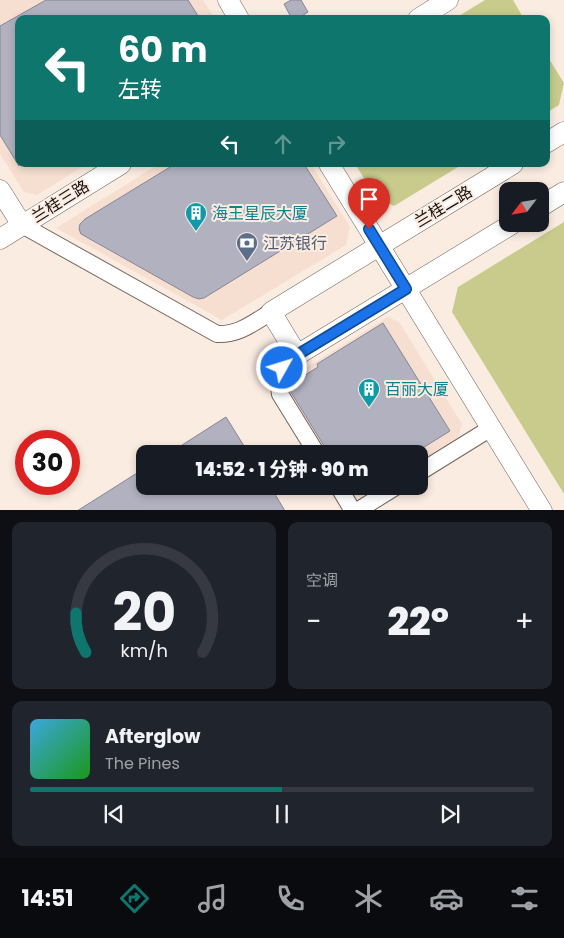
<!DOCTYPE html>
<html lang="zh">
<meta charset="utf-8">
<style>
:root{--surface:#171b24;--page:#20242c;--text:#f1f3f6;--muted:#9ea1a6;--line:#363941;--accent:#0f766e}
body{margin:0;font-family:Poppins,"Noto Sans SC",sans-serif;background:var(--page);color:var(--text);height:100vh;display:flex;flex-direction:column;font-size:19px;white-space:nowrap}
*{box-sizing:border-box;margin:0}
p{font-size:16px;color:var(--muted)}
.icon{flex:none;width:28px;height:28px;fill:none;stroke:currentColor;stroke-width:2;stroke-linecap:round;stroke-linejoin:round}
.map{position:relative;height:510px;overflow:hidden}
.side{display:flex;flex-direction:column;gap:12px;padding:12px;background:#0d0f14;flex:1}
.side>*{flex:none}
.top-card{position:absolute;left:15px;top:15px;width:535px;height:152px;border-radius:10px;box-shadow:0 2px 8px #0003;background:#0f766e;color:#fff;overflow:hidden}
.needle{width:32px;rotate:239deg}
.fabs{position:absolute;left:499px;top:182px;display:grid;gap:10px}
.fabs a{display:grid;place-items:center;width:50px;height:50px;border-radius:10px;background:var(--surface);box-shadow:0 2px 8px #0003;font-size:25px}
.speed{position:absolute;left:15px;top:430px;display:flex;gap:10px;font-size:25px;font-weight:700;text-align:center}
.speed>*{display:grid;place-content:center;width:65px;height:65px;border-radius:50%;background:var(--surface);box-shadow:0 2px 8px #0003;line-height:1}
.speed .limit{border:8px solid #d22;background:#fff;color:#111}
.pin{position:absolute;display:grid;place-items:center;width:42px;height:42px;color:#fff;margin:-51px -21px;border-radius:50% 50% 50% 0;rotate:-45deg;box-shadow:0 0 5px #0007}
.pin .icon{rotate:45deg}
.me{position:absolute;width:55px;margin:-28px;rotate:51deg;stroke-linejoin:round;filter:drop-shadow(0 0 4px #0008)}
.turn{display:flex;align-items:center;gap:18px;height:105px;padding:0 20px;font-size:22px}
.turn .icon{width:65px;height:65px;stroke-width:2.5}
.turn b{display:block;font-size:35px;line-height:42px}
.lanes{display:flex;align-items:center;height:48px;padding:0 20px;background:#0003;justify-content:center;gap:25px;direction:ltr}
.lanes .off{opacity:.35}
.big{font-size:38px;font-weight:800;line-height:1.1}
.side .card{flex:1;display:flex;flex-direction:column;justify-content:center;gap:8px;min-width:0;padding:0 18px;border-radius:10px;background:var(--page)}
.side .dial{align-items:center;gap:0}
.dial svg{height:130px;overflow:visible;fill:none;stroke:var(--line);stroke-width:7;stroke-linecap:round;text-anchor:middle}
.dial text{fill:var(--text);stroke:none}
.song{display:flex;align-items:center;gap:15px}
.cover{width:60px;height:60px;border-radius:8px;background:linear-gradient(135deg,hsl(200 70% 55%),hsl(120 70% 35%))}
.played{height:5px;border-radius:2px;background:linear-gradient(90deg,var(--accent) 50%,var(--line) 50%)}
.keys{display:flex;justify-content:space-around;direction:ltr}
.heat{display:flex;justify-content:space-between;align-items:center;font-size:28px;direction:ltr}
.side .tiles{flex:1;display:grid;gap:12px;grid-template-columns:1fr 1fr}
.card:last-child{grid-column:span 2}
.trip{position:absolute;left:136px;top:445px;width:292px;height:50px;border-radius:10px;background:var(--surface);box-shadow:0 2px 8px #0003;font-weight:800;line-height:50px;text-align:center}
.menu{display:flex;height:80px;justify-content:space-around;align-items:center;background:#090b0e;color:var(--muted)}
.menu .icon{width:35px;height:35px}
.menu .active{color:var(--accent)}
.menu b{font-size:22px;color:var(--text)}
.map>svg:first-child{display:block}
</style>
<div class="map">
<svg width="564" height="511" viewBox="0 0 564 511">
<rect width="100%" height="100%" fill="#fbece2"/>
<!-- built -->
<g fill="#f6dfd1">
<path d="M0 0H203L215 19H19V164H87L37 195 24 192 0 154Z"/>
<path d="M159 164H311L350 227 346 245 222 320 56 228Z"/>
<path d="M388 317 399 322 462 424 458 437 420 461V454H323L284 391 286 380Z"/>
<path d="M343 486H379L361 497 349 495Z"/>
</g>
<!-- green -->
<g fill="#c8cb8c">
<path d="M485 0H513L524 19H454Z"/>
<path d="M546 54 564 83 559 105 546 113Z"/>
<path d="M355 164H463L394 206 376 197Z"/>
<path d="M564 222V494L452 312 458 287Z"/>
</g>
<!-- building -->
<g fill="#b1b1c0" stroke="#868694">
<path d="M46 0H188L200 19H19V166L0 135V26Z"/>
<path d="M291 0H301L308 12 297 19H292L284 4Z"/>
<path d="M175 164H304L337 216 204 298 199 299 193 297 81 234 79 229 80 224 85 219Z"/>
<path d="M383 323 450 431 413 454H329L289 389V385L318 367 317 364Z"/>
<path d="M226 417 249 454H168Z"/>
<path d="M145 468V486H270L285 511H77Z"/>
</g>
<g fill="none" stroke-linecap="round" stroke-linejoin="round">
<!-- minor casing -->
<g stroke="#73655d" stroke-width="18">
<g id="minor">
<path d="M22 225 217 334C239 335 253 323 271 312"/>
<path d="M297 355C282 366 276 376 280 394L317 454"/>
<path d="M420 472 491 428"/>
<path d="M338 486 353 511"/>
<path d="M357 511 397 486"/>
</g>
</g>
<!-- tertiary casing -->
<g stroke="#73655d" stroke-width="21">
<g id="tertiary">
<path d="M228 0 239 19"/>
<path d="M418 19 448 0"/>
<path d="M546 143 564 132"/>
<path d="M329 164 542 511"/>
<path d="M0 190 22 225"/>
<path d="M540 207 564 192"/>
<path d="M512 224 297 355 271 312 513 164"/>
<path d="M0 239 121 164"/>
</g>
</g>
<!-- minor -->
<use href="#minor" stroke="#fff" stroke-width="16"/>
<!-- tertiary -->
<use href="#tertiary" stroke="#fff" stroke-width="20"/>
</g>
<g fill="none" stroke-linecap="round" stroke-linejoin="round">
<!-- route casing -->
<g stroke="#114b97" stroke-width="12">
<path id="route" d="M282 368 297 355 406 289 369 229"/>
</g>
<!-- route -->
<use href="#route" stroke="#1a73e8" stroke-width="9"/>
</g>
<!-- icons -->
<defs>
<g id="building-pin" transform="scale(1.125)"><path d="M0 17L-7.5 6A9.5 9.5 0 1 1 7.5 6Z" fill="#0f9aa8" stroke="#fbece2"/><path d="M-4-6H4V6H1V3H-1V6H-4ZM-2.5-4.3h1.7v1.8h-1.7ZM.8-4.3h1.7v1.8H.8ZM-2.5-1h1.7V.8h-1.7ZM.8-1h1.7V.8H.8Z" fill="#fff"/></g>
<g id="bank-pin" transform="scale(1.125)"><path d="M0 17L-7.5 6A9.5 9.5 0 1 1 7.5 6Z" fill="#5c6f8a" stroke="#fbece2"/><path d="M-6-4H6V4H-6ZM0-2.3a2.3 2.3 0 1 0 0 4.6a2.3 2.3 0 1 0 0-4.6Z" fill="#fff"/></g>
</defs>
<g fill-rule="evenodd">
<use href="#building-pin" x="196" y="213"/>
<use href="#bank-pin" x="247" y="243"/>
<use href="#building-pin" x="369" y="389"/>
</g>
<g text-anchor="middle" stroke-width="4" stroke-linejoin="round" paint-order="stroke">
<!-- street labels -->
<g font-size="16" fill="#17120f" stroke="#fbece2">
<text transform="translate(60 201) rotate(-32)" y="6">兰桂三路</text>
<text transform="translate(443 206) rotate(-31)" y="6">兰桂二路</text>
</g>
<!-- culture labels -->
<g font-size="16" fill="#0d838f" stroke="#fbece2" text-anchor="start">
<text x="212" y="219">海王星辰大厦</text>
<text x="385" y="395">百丽大厦</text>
</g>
<!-- service labels -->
<g font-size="16" fill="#4e5e75" stroke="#fbece2" text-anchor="start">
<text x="263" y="249">江苏银行</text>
</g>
</g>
</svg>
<div class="fabs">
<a><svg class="needle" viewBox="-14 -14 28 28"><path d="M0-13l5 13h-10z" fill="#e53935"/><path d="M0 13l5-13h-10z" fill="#9ea1a6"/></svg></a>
</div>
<div class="speed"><div class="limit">30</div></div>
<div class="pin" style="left:369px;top:229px;background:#d93025"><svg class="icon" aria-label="arrive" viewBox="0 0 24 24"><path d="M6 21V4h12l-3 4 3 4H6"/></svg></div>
<svg class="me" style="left:282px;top:368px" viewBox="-20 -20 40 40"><circle r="17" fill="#1a73e8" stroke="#fff" stroke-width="3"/><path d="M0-11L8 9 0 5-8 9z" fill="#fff"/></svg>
<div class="trip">14:52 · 1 分钟 · 90 m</div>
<div class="top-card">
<div class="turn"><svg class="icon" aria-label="left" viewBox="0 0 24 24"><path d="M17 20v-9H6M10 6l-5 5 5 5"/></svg><div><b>60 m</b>左转</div></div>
<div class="lanes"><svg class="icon" aria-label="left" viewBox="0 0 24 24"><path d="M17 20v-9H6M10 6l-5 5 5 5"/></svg><svg class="icon off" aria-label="ahead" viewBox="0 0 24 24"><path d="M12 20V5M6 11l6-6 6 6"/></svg><svg class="icon off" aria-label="right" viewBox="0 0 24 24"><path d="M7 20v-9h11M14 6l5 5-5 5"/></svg></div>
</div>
</div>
<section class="side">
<div class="tiles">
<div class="card dial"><svg viewBox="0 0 100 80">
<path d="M14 69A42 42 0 1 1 86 69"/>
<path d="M14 69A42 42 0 0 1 8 45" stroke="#0f766e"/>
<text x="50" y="56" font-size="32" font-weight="700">20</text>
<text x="50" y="72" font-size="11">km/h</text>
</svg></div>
<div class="card"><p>空调</p>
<div class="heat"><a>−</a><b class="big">22°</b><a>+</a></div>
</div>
<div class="card">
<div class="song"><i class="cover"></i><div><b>Afterglow</b><p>The Pines</p></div></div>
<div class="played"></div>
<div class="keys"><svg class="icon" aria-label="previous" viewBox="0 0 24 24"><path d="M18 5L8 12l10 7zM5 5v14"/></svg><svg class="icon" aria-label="pause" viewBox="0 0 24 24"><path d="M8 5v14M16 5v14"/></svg><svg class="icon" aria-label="next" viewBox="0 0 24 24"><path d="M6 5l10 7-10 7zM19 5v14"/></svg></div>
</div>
</div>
</section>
<nav class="menu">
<b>14:51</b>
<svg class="icon active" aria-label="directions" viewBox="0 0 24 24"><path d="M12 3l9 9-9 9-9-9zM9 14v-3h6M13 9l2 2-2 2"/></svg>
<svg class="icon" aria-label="music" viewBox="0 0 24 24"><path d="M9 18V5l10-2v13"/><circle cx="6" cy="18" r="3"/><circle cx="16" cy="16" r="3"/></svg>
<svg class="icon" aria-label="phone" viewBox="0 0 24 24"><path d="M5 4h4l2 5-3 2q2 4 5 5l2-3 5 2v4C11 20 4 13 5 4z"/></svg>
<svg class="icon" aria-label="climate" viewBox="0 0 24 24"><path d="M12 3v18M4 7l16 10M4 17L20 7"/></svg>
<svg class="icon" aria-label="car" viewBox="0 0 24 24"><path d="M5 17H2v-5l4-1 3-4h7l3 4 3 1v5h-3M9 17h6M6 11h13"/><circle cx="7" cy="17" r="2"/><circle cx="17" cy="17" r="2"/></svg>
<svg class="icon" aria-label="filters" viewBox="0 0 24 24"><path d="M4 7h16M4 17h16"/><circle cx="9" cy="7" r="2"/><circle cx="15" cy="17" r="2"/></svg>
</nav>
